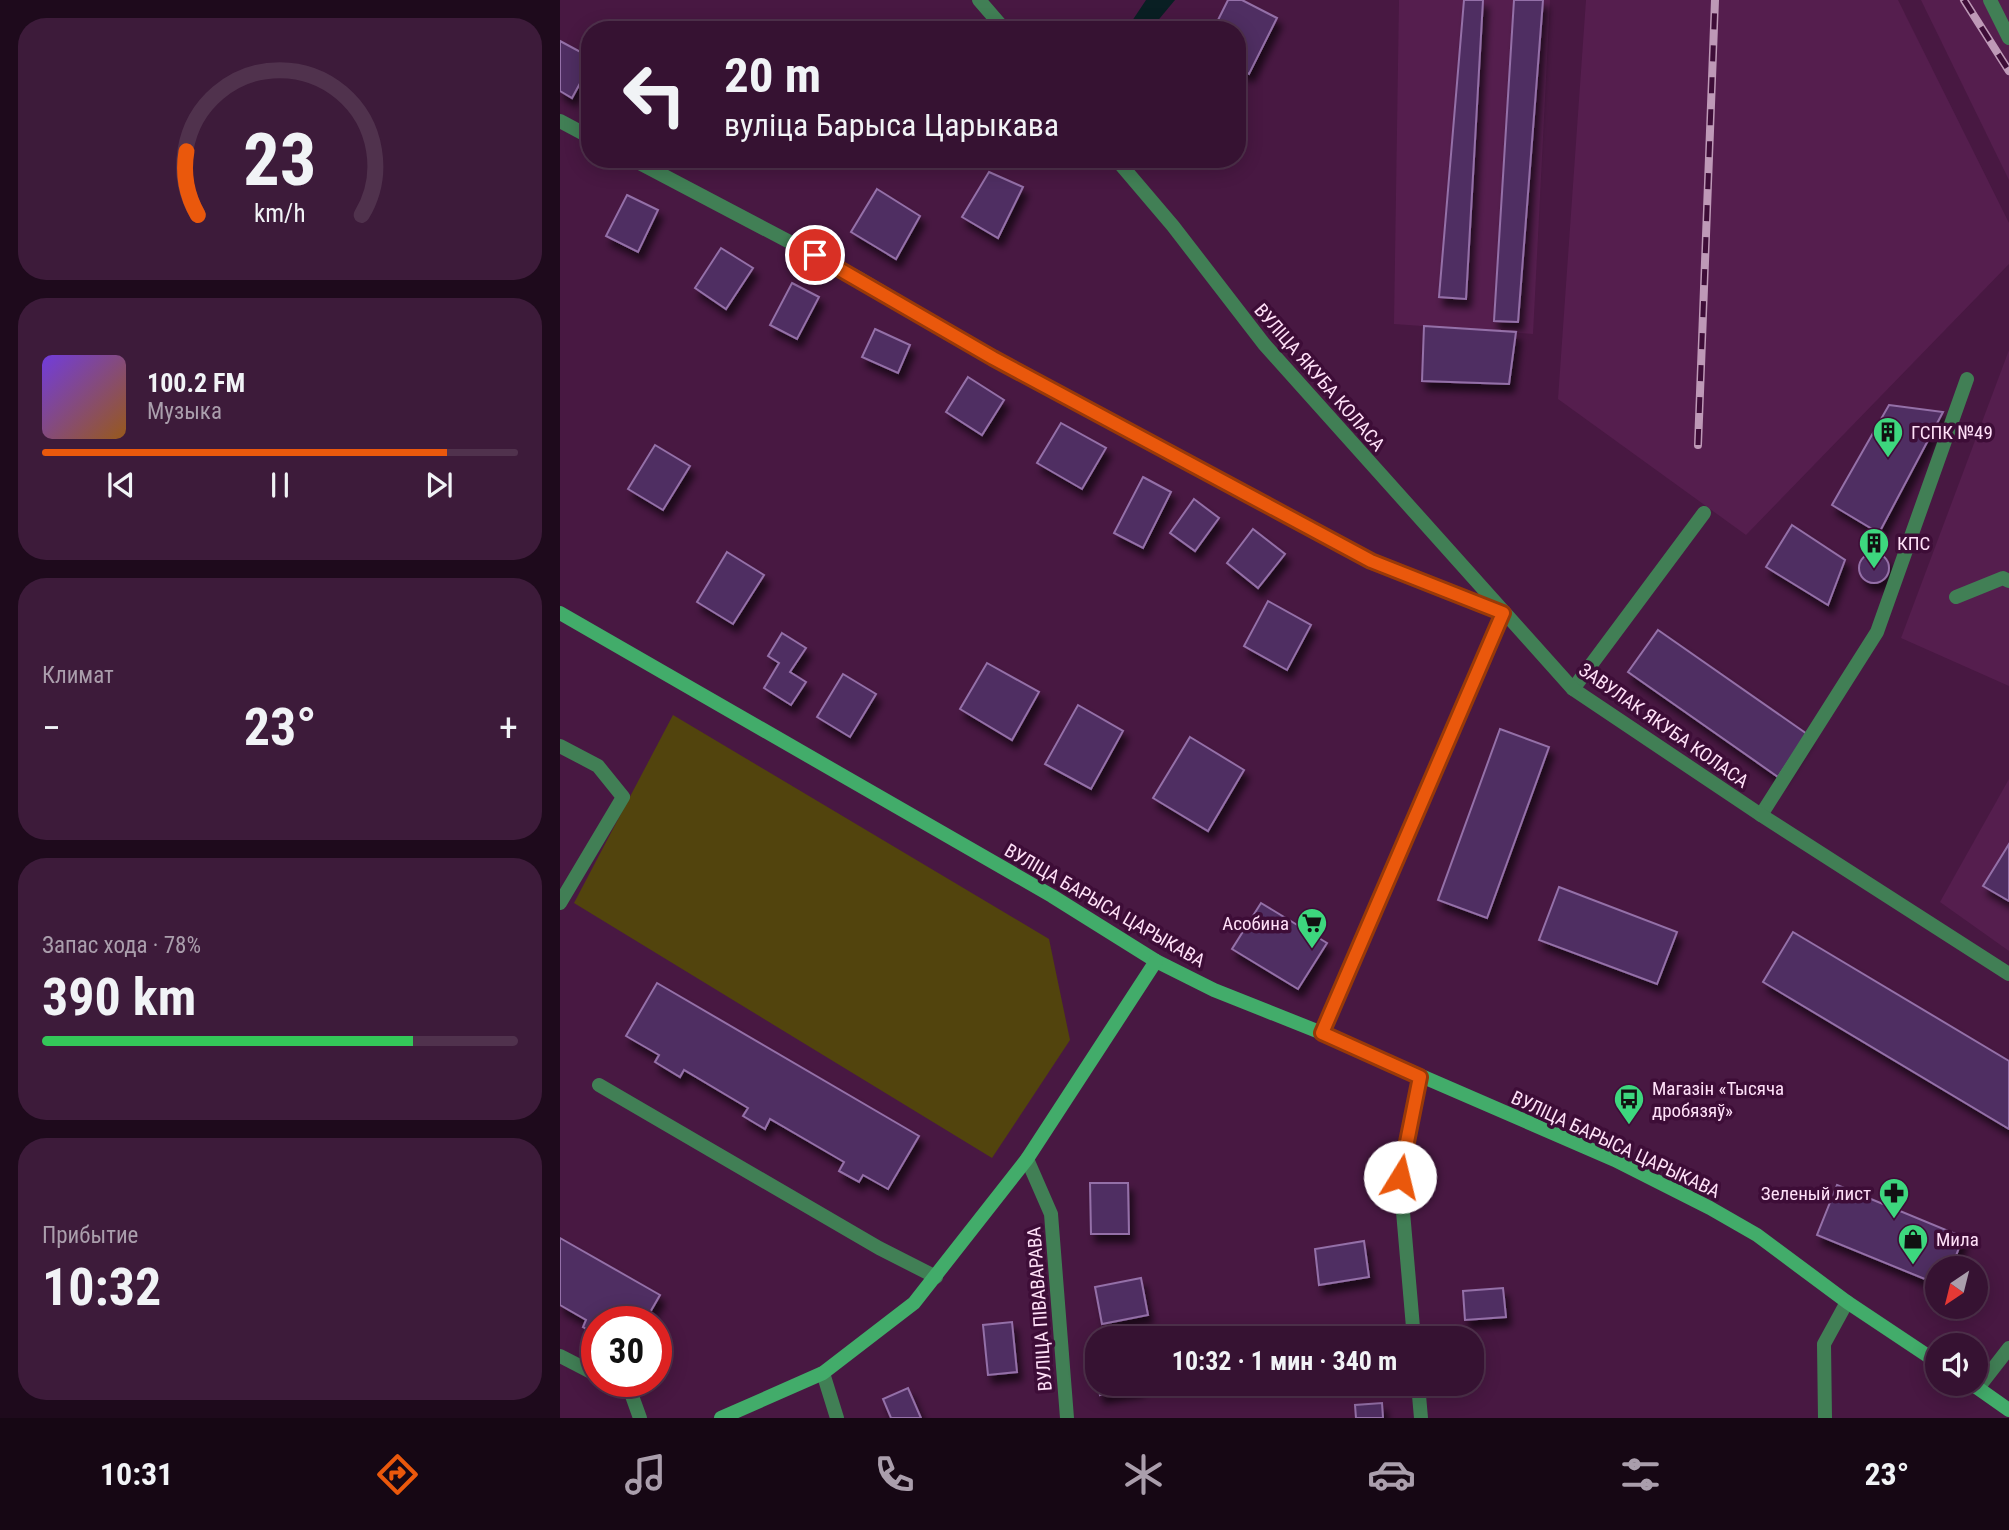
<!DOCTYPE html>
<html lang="ru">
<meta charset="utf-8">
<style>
:root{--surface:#361232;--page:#3d1b3a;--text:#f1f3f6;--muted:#aa9eac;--line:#50324d;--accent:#ea580c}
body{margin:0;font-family:"Roboto Condensed",sans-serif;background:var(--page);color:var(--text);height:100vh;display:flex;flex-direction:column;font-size:26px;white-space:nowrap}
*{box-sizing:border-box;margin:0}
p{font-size:23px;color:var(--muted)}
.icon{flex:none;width:38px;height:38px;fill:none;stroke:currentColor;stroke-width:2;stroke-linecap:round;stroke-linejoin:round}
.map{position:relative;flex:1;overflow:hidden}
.details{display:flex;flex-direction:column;gap:18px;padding:18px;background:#1e0a1c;width:560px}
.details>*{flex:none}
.top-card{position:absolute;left:21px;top:21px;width:665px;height:147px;border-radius:28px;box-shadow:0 4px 18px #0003,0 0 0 2px var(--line);background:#361232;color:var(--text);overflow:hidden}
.needle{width:46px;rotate:215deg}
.fabs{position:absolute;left:1365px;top:1256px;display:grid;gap:14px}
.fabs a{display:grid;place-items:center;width:63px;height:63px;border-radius:50%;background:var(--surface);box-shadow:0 4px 18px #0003,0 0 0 2px var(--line);font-size:35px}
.speed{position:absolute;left:21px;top:1306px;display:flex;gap:14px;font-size:35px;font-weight:700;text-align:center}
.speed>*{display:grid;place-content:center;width:91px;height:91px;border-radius:50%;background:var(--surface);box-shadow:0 4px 18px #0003,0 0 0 2px var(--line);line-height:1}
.speed .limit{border:10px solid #d22;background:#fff;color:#111}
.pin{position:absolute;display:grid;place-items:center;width:60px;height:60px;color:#fff;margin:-30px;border:4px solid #fff;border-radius:50%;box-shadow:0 2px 7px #0007}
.me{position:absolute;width:77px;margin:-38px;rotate:9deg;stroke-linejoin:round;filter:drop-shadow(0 0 5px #0008)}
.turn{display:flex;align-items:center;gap:24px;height:147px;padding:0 28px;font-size:32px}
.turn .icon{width:91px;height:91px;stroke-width:2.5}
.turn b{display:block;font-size:49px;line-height:60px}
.big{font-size:52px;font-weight:700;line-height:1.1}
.details .tile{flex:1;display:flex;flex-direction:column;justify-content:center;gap:10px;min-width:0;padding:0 24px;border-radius:28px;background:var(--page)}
.details .dial{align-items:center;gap:0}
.dial svg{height:182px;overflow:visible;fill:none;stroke:var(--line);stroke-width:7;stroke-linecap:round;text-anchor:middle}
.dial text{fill:var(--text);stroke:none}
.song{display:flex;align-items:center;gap:21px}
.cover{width:84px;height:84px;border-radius:10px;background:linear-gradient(135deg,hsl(260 70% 55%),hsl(30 70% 35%))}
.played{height:7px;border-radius:4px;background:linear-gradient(90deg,var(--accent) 85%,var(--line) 85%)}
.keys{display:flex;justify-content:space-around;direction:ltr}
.heat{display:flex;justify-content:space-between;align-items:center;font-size:38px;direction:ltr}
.charge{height:10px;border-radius:5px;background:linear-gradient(90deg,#34c759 78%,var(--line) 0)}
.trip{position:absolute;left:525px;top:1326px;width:399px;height:70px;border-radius:28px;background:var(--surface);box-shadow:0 4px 18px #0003,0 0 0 2px var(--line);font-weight:700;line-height:70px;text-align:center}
.menu{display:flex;height:112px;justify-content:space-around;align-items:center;background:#160714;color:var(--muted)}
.menu .icon{width:49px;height:49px}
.menu .on{color:var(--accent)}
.menu b{font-size:32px;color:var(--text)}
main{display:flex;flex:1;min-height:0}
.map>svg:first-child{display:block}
</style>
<main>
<section class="details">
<div class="tile dial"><svg viewBox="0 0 100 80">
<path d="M14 69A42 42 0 1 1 86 69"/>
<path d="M14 69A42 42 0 0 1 9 41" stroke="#ea580c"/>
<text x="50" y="56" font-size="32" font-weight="700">23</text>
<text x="50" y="72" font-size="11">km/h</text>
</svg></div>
<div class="tile">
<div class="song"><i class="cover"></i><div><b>100.2 FM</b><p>Музыка</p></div></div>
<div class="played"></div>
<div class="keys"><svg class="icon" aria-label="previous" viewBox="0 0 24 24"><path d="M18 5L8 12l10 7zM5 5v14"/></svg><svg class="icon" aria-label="pause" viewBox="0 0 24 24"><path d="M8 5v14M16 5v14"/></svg><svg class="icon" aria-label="next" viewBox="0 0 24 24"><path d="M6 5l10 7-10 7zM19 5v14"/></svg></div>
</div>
<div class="tile"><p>Климат</p>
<div class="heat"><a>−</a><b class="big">23°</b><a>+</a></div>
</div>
<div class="tile"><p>Запас хода · 78%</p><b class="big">390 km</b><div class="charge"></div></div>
<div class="tile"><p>Прибытие</p><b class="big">10:32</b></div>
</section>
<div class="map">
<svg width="1449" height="1418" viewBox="0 0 1449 1418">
<defs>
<filter id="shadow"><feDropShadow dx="4.5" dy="8" stdDeviation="3.5" flood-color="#0009"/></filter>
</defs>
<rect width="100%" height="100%" fill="#481842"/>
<!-- built -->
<g fill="#551e4e">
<path d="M839 0H990L973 334 834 324Z"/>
<path d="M1026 0H1338L1449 223V264L1186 535 998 399Z"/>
<path d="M1361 0H1449V180Z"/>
<path d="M1449 350V686L1341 638Z"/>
<path d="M1449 779V951L1380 902Z"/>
</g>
<!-- green -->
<path fill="#52440d" d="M113 715 489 939 510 1040 432 1158 14 903Z"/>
<!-- water -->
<path fill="#091f23" d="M586 0H615L590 30H566Z"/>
<!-- building -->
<g fill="#502e62" stroke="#9470a8" stroke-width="2" filter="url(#shadow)">
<path d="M668 0H682L717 18 689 74 677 68V30H653Z"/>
<path d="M904 0H923L906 299 879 297Z"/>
<path d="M954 0H983L958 322 934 321Z"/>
<path d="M0 41 30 57V65L12 98 0 91Z"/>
<path d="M429 172 463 187 438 238 402 217Z"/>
<path d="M317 189 360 216 336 259 291 232Z"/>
<path d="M67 195 98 210 78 252 46 236Z"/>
<path d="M161 248 193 268 166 309 135 288Z"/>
<path d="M232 283 259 297 237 339 210 325Z"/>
<path d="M864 326 956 332 949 384 862 381Z"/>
<path d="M315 329 350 345 338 373 302 357Z"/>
<path d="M408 377 444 400 422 435 386 412Z"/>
<path d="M1329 405 1383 412 1319 533 1272 505Z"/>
<path d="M501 423 546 448 522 489 477 463Z"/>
<path d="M95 445 130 466 103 510 68 489Z"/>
<path d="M583 477 611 492 583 548 554 533Z"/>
<path d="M634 499 659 518 635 551 610 533Z"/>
<path d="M1232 525 1285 560 1268 605 1206 567Z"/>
<path d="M693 529 725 554 698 588 667 563Z"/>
<path d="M167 552 204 575 173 624 137 602Z"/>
<circle cx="1314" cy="568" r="15"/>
<path d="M708 601 751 625 727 670 684 646Z"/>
<path d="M1098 630 1247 734 1218 777 1068 672Z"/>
<path d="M222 633 246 648 230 672 246 682 231 705 204 688 219 663 208 656Z"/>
<path d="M427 663 479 692 452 740 400 709Z"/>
<path d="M283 674 316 694 290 737 257 717Z"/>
<path d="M518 705 563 731 531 789 485 764Z"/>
<path d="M940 729 989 747 927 918 878 900Z"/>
<path d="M630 737 684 770 648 831 593 798Z"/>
<path d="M1449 844V901L1423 886Z"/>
<path d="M999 887 1117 932 1097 984 979 940Z"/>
<path d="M701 903 767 943 738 989 672 949Z"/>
<path d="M1233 932 1449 1061V1129L1203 982Z"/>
<path d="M97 983 359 1136 328 1189 303 1175 299 1182 279 1171 284 1162 210 1119 205 1129 183 1116 188 1108 124 1070 120 1077 95 1062 99 1055 66 1036Z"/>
<path d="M530 1183H568L569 1234H531Z"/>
<path d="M1277 1185 1403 1237 1391 1269H1377V1284L1257 1235Z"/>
<path d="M0 1238 100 1295 85 1321H37V1335L23 1327 26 1320 0 1305Z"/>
<path d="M804 1241 809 1277 759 1285 755 1249Z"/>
<path d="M581 1278 588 1315 542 1324 535 1287Z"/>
<path d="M943 1288 946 1317 905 1320 903 1291Z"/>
<path d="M452 1322 457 1372 428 1375 423 1325Z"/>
<path d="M538 1384H578L579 1388 540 1395Z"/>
<path d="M348 1388 361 1418H331L323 1399Z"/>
<path d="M822 1403 823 1418H796L795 1405Z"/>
</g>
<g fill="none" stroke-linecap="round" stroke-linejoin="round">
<!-- lane -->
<g stroke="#417f55" stroke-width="14">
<path d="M1430 0 1449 38"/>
<path d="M1396 597 1443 578 1449 581"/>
<path d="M1013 689 1144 513"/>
<path d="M0 746 38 766 63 797 0 903"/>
<path d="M1201 815 1317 632 1407 379"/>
<path d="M762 1033 943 613"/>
<path d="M39 1085 319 1248 376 1277"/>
<path d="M0 1356 37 1375"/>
<path d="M47 1381 71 1393 80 1418"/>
</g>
<!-- street -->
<g stroke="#417f55" stroke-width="14">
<path d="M419 0 445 30"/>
<path d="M0 121 30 137"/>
<path d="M72 159 300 279 433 358 811 561 939 611"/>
<path d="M556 159 613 226 704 344 1013 689 1201 815 1449 974"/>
<path d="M467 1159 491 1214 507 1418"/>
<path d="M854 1339 840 1177 860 1078"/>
<path d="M263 1373 277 1418"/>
<path d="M858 1384 861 1418"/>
<path d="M1418 1388 1449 1348"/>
<path d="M1265 1418 1264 1344 1287 1302"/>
</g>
<!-- secondary -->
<g stroke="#42ac6a" stroke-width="14">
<path d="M0 613 492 896 596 961 654 990 762 1033 1055 1160 1150 1208 1197 1235 1287 1302 1377 1362"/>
<path d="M1412 1384 1449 1410"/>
<path d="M161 1418 263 1373 354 1303 467 1159 596 961"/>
</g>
<!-- rail casing -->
<g stroke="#be99b7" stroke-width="8">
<g id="rail">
<path d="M1404 0 1449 71"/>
<path d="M1138 445 1155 0"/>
</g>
</g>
<!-- rail -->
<use href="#rail" stroke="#3d0d37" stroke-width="5" stroke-dasharray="16" stroke-linecap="butt"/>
</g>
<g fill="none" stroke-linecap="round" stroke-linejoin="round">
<!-- route casing -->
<g stroke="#983908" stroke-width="18">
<path id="route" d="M255 255 433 358 811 561 943 613 762 1033 860 1077 840 1177"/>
</g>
<!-- route -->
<use href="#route" stroke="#ea580c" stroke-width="12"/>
</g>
<!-- icons -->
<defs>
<g id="building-pin" transform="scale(1.575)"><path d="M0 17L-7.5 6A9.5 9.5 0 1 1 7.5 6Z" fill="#3dd77e" stroke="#3d0d37"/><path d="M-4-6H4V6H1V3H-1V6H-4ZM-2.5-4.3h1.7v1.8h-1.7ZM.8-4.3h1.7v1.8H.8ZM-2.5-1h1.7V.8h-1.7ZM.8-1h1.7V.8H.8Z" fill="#111"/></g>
<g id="supermarket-pin" transform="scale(1.575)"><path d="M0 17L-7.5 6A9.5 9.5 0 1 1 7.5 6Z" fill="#3dd77e" stroke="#3d0d37"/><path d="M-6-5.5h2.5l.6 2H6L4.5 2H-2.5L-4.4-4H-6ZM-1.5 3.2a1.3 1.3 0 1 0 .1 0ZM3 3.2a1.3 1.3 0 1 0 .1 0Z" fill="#111"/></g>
<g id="bus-pin" transform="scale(1.575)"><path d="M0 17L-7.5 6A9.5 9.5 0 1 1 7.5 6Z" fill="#3dd77e" stroke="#3d0d37"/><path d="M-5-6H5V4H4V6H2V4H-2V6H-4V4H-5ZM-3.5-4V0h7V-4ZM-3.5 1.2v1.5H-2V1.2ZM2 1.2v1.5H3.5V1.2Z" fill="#111"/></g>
<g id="pharmacy-pin" transform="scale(1.575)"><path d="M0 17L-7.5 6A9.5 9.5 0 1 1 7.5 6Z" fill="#3dd77e" stroke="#3d0d37"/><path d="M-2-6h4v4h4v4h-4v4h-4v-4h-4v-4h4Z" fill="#111"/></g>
<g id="shop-pin" transform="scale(1.575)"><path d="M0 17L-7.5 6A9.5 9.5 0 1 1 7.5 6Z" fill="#3dd77e" stroke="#3d0d37"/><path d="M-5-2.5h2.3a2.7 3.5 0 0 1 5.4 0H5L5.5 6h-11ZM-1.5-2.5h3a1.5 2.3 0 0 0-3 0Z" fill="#111"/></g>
</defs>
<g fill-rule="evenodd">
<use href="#building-pin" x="1328" y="432"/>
<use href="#building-pin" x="1314" y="543"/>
<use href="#supermarket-pin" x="752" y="923"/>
<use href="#bus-pin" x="1069" y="1099"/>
<use href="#pharmacy-pin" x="1334" y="1193"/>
<use href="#shop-pin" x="1353" y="1239"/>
</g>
<g text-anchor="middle" stroke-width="7" stroke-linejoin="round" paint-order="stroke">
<!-- street labels -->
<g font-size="19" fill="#ffe0f8" stroke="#3d0d37">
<text transform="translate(760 377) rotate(49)" y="7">ВУЛІЦА ЯКУБА КОЛАСА</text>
<text transform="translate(1104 725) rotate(35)" y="7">ЗАВУЛАК ЯКУБА КОЛАСА</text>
<text transform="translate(545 905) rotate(30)" y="7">ВУЛІЦА БАРЫСА ЦАРЫКАВА</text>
<text transform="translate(1056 1144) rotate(25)" y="7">ВУЛІЦА БАРЫСА ЦАРЫКАВА</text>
<text transform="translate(479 1309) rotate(-94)" y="7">ВУЛІЦА ПІВАВАРАВА</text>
</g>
<!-- poi labels -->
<g font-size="19" fill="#ffe0f8" stroke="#3d0d37" text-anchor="start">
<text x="1351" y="439">ГСПК №49</text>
<text x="1337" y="550">КПС</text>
<text x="729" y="930" text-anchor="end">Асобина</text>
<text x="1092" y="1095">Магазін «Тысяча<tspan x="1092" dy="22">дробязяў»</tspan></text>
<text x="1311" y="1200" text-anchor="end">Зеленый лист</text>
<text x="1376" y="1246">Мила</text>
</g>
</g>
</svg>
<div class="fabs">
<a><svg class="needle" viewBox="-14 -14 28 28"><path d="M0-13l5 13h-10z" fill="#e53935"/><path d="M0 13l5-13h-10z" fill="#aa9eac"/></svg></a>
<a><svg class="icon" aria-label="sound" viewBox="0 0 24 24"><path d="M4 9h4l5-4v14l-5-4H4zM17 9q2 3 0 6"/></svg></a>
</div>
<div class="speed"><div class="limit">30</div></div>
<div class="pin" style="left:255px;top:255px;background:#d93025"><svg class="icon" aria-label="arrive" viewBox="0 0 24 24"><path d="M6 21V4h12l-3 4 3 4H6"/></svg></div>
<svg class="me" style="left:840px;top:1177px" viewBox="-20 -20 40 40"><circle r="19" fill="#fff"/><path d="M0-13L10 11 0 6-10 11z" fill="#ea580c"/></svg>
<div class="trip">10:32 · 1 мин · 340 m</div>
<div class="top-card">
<div class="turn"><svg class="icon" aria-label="left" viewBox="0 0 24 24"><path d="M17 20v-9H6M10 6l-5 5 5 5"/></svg><div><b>20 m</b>вуліца Барыса Царыкава</div></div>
</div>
</div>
</main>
<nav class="menu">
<b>10:31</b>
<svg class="icon on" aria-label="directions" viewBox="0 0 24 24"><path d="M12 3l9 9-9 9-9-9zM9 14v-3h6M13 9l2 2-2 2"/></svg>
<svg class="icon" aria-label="music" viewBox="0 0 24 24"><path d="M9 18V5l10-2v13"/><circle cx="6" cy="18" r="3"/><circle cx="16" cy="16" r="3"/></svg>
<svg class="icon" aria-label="phone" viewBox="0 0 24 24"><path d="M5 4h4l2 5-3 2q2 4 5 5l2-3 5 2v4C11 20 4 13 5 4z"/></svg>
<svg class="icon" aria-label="climate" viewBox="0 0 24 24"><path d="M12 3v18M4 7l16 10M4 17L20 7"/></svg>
<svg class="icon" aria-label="car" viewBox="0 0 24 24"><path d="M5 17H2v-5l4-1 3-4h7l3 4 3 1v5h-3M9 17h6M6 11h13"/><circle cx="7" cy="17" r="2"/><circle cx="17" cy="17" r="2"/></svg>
<svg class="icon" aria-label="filters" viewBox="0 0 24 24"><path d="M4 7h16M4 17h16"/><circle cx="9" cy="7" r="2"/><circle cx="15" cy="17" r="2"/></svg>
<b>23°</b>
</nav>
